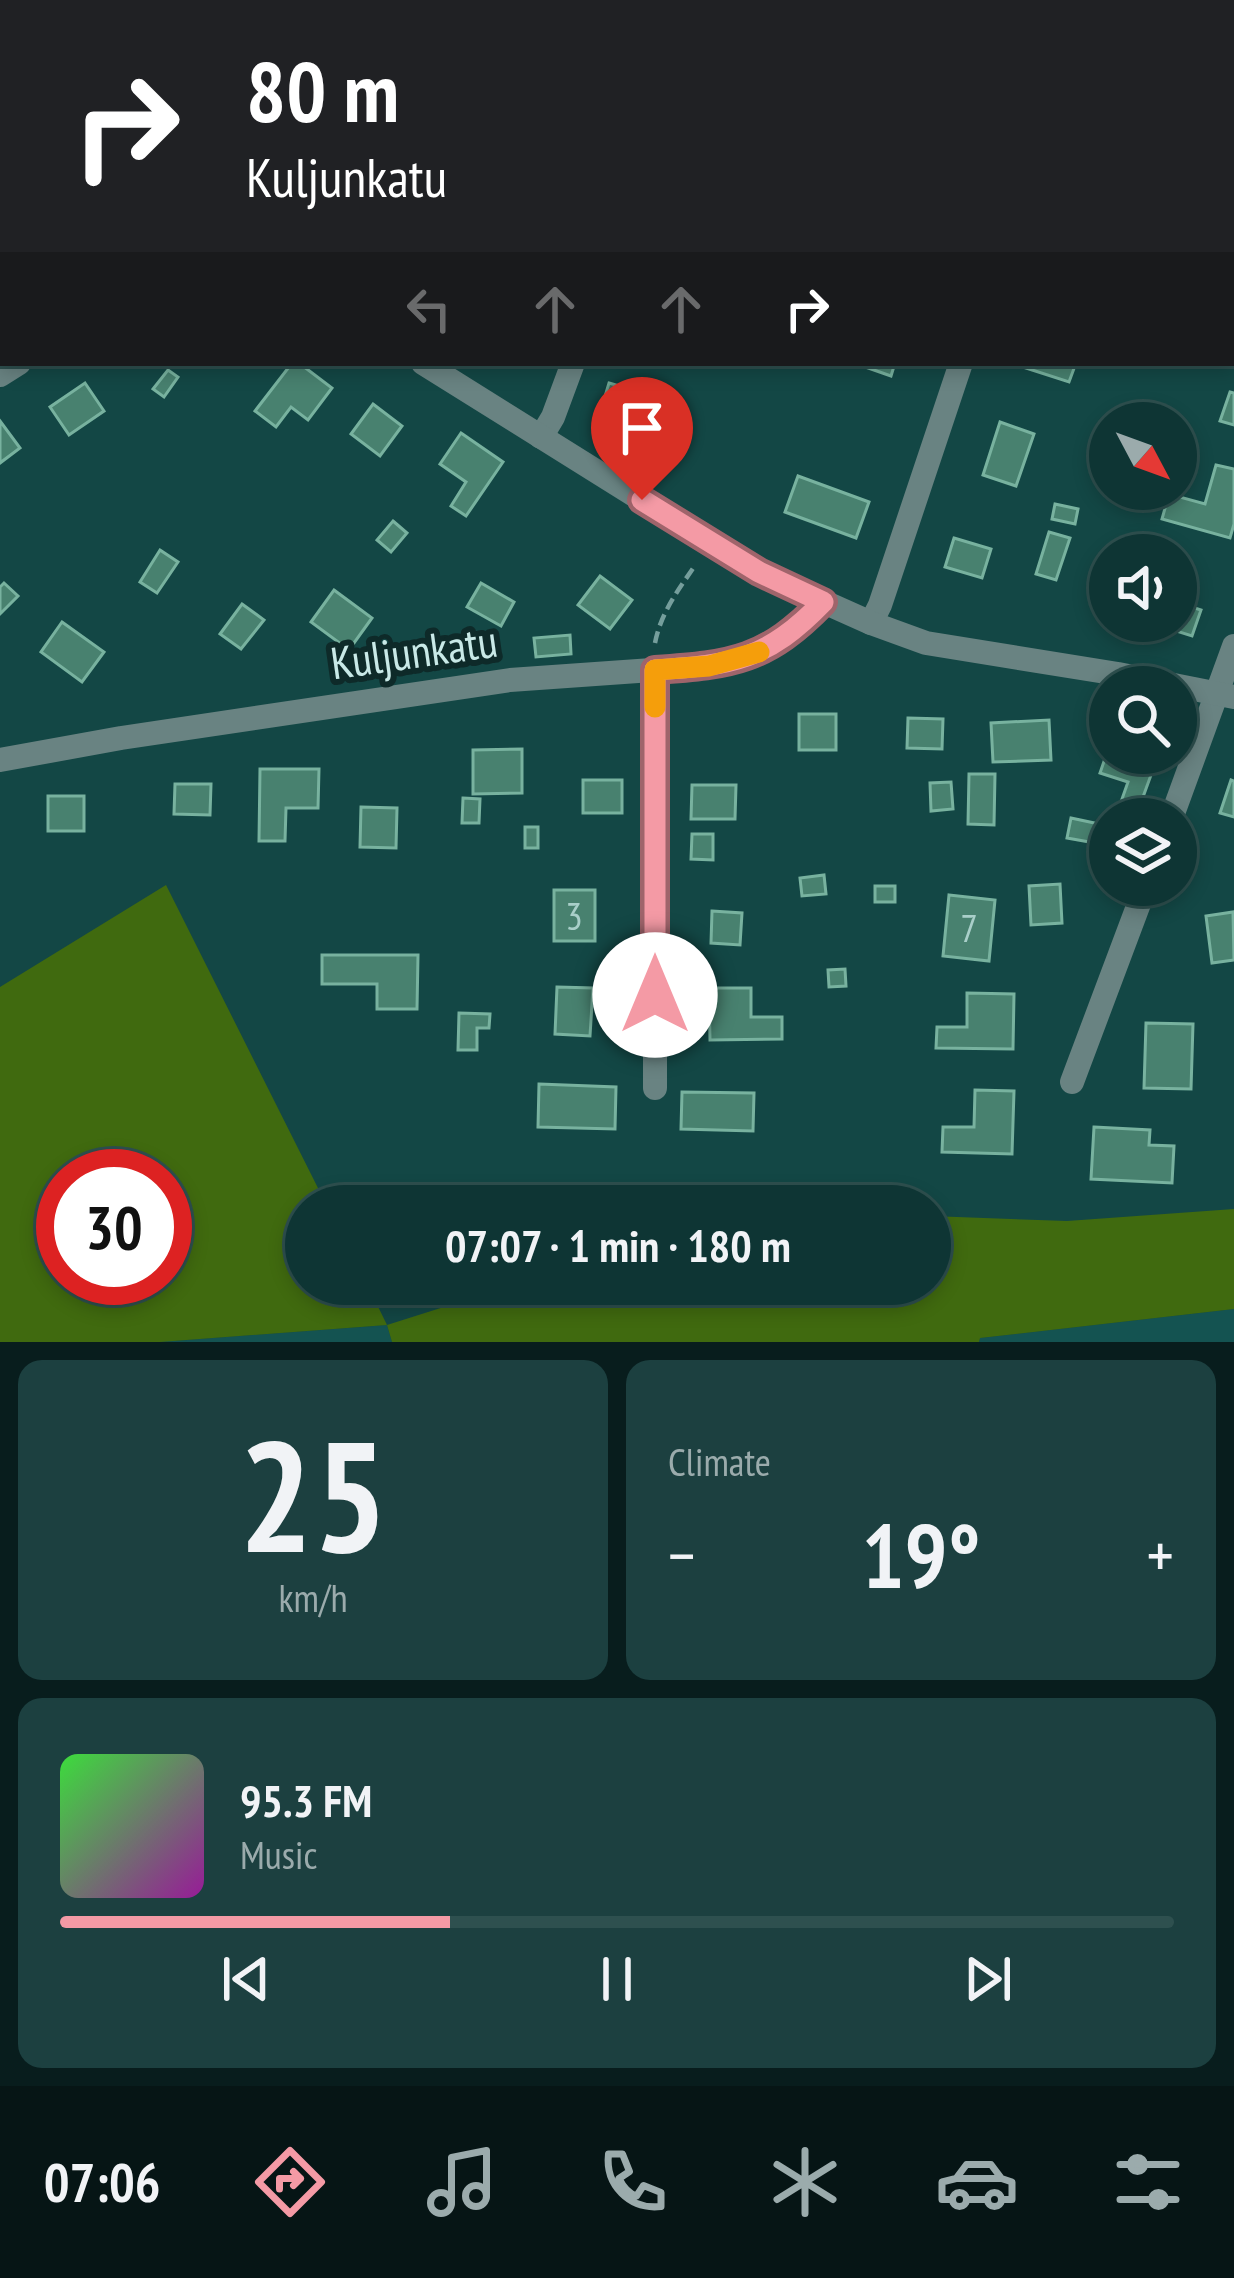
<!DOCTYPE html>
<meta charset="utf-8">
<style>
:root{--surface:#0e3534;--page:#1c4040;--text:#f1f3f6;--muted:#9babac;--line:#2e504f;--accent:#f49aa5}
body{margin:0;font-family:"PT Sans Narrow",sans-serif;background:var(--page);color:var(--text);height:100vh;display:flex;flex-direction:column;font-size:45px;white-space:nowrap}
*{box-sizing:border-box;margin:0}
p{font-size:39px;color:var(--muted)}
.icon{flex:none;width:66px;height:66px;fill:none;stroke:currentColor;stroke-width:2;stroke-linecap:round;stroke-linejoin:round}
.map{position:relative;height:1342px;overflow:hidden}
.panel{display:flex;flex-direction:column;gap:18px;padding:18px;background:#081d1d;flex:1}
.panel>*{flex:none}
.hud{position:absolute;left:0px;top:0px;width:1236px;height:366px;box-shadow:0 6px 18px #0003,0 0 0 3px var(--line);background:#202124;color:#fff;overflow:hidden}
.needle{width:78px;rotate:131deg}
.controls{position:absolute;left:1089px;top:402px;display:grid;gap:24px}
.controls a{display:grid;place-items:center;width:108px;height:108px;border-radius:50%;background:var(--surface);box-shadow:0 6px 18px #0003,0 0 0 3px var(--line);font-size:60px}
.speed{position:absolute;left:36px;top:1149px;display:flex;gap:24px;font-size:60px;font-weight:700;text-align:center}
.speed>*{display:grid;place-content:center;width:156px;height:156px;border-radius:50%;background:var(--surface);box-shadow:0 6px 18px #0003,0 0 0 3px var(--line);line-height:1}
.speed .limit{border:18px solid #d22;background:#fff;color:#111}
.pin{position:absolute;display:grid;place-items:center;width:102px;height:102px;color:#fff;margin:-123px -51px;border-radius:50% 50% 50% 0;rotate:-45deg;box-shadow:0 0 12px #0007}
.pin .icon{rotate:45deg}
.me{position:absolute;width:132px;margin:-66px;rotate:0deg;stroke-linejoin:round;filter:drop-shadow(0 0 9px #0008)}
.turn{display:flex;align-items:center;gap:42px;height:252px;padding:0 48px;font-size:54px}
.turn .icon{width:156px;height:156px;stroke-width:2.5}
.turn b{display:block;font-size:84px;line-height:102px}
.lanes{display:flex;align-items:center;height:114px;padding:0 48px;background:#0003;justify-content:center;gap:60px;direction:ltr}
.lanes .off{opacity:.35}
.big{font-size:90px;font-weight:700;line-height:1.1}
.panel .card{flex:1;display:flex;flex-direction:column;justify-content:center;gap:18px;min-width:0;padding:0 42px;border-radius:24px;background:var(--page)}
.panel .dial{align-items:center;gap:0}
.dial b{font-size:156px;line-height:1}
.song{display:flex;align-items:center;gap:36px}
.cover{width:144px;height:144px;border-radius:18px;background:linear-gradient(135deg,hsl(120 70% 55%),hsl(300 70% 35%))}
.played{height:12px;border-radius:6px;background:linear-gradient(90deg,var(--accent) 35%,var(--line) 35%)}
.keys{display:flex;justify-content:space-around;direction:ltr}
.heat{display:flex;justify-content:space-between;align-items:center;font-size:66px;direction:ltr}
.panel .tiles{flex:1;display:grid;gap:18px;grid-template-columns:1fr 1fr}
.card:last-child{grid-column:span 2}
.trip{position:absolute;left:285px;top:1185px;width:666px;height:120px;border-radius:60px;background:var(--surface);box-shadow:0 6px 18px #0003,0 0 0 3px var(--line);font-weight:700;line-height:120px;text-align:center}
.dock{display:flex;height:192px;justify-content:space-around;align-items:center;background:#061515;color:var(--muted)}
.dock .icon{width:84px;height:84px}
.dock .on{color:var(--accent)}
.dock b{font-size:54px;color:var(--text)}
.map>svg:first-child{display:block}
</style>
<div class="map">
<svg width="1234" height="1342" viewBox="0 0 1234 1342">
<rect width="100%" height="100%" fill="#134745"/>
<!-- built -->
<g fill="#145351">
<path d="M1234 1309V1342H979L980 1338Z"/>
<path d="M387 1325 392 1342H160Z"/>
</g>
<!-- green -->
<path fill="#406a0f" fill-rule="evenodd" d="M166 885 327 1206H306V1284H367L387 1325 516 1284H930V1216L1067 1221 1234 1209V1309L980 1338 979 1342H392L387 1325 160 1342H0V987ZM63 1176H165V1278H63Z"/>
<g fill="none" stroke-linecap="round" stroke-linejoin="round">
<!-- stream -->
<path stroke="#8e57ad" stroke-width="9" d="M1233 138H1234"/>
</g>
<!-- building -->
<g fill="#48816f" stroke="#78b29f" stroke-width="3">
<path d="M292 363H299L332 388 308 420 291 407 276 427 255 411Z"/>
<path d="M854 363H895L891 376Z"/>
<path d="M1028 363H1076L1069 382 1026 368Z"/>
<path d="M168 370 178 377 164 397 153 389Z"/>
<path d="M85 383 104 411 69 435 50 407Z"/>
<path d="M609 383 637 391 627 424 599 416Z"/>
<path d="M1230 392 1234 393V425L1220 421Z"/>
<path d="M373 404 402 426 380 456 351 434Z"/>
<path d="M0 421 20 448 0 463Z"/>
<path d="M1000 422 1034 434 1016 486 983 475Z"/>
<path d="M461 433 503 462 466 516 451 506 466 482 440 464Z"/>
<path d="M1216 465 1234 469V524L1230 538 1162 519 1169 494 1205 504Z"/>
<path d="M798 476 869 502 856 538 785 512Z"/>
<path d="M1055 504 1078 509 1075 524 1052 519Z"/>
<path d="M393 521 407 533 391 552 377 540Z"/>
<path d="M1049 532 1070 538 1056 580 1036 574Z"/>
<path d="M954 538 991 549 982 578 945 567Z"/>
<path d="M160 550 178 562 157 593 140 582Z"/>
<path d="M600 576 632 600 610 629 578 605Z"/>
<path d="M4 583 18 596 0 614V587Z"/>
<path d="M481 583 514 602 501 626 467 607Z"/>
<path d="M334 590 372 618 349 650 311 622Z"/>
<path d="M1176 602 1201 610 1192 636 1154 624 1155 621H1176Z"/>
<path d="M242 604 264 620 241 649 220 634Z"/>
<path d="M62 622 104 652 82 682 41 652Z"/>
<path d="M570 635 571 654 536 657 534 638Z"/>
<rect x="799" y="714" width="37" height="36"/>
<path d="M908 718 943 719 942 749 907 748Z"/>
<path d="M1049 720 1051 760 993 762 991 723Z"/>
<path d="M1110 744V753H1159L1135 819 1116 816 1128 782 1100 773Z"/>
<path d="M522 749V793L473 794V750Z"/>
<path d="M260 769H319L318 808H286L285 841H259Z"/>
<path d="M969 774H995L994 825 968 824Z"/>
<rect x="583" y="780" width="39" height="33"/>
<path d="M1231 780 1234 781V817L1220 813Z"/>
<path d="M951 782 953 809 931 811 930 783Z"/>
<path d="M175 784H211L210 815 174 814Z"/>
<path d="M692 785H736L735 819H691Z"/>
<rect x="48" y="796" width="36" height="35"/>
<path d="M463 798 480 799 479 823H462Z"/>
<path d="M361 807 397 808 396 848 360 847Z"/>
<path d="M1071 818 1099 824 1095 843 1067 838Z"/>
<rect x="525" y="827" width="13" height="21"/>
<path d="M692 834H713V860L691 859Z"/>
<path d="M824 875 826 894 802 896 800 878Z"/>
<path d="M1060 884 1062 923 1031 925 1029 886Z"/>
<rect x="875" y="886" width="20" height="16"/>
<rect x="554" y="890" width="41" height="51"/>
<path d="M949 895 995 900 989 961 943 956Z"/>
<path d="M712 911 742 913 740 945 711 943Z"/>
<path d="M1233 912 1234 960 1212 963 1206 916Z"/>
<path d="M322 955H418L417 1009H377V984H322Z"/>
<path d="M845 969 846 986 829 987 828 970Z"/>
<path d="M557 987 593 988 590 1036 555 1034Z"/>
<path d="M709 988H751V1017H782V1039L710 1040Z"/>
<path d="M967 993 1014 994 1013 1049 936 1048 937 1027H967Z"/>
<path d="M459 1013 490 1014 489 1028H477V1050H458Z"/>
<path d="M1146 1023 1193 1024 1191 1089 1144 1088Z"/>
<path d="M539 1084 616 1087 615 1129 538 1127Z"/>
<path d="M975 1090 1014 1091 1012 1154 942 1152 943 1127H974Z"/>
<path d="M682 1092 754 1093 753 1131 681 1129Z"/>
<path d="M1094 1127 1150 1130 1149 1145 1174 1146 1172 1183 1091 1179Z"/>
</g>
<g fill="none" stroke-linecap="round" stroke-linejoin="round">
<!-- path -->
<path stroke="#759e9c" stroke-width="4.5" stroke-dasharray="12 6" stroke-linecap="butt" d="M655 643C661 612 679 589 696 564"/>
<!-- minor -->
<g stroke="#698382" stroke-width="24">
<path d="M244 3 246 0"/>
<path d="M698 3 699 0"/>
<path d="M1092 3 1094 0"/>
<path d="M0 375 19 363"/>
<path d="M541 437 553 417 573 363"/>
<path d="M871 623 880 605 961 363"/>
<path d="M655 670V1088"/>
<path d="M0 760 121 738 510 680 709 666 751 657 781 640 823 602"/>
<path d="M1171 819 1234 646"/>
<path d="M1072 1082 1146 885"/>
</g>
<!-- tertiary -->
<g stroke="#698382" stroke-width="24">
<path d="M0 91 3 93"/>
<path d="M423 363 759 573 871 623 926 643 1118 674 1234 697"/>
</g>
</g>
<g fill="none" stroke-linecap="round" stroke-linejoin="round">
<!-- route casing -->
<g stroke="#9f646b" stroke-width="30">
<path id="route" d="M642 500 759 572 823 602C767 660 733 665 655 670V995"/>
</g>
<!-- route -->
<use href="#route" stroke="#f49aa5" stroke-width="21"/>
<!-- slow -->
<path stroke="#f59e0b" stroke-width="21" d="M655 707V670L709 666 759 652"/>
</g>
<g text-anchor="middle" stroke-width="12" stroke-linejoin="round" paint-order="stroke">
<!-- number labels -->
<g font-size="39" fill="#a9cfc9">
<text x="574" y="930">3</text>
<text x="969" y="942">7</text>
</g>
<!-- street labels -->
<g font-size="45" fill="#c9e9e7" stroke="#0e2a29">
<text transform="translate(414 652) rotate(-8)" y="16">Kuljunkatu</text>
</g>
</g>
</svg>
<div class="controls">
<a><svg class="needle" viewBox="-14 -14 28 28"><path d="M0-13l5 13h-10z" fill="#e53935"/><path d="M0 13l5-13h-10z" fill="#9babac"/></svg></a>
<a><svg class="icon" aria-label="sound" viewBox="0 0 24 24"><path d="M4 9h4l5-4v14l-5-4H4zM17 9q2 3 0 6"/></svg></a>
<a><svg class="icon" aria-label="search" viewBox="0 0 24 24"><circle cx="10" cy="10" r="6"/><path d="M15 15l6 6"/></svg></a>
<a><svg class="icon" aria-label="layers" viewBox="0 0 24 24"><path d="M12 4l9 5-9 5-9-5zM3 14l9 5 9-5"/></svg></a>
</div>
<div class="speed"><div class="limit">30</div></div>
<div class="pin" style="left:642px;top:500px;background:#d93025"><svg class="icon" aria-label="arrive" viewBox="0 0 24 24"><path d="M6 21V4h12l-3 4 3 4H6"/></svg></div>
<svg class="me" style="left:655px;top:995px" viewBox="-20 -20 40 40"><circle r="19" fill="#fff"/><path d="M0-13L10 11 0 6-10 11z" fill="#f49aa5"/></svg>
<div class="trip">07:07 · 1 min · 180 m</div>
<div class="hud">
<div class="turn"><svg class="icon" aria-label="right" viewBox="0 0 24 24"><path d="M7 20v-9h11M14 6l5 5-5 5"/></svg><div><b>80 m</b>Kuljunkatu</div></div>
<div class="lanes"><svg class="icon off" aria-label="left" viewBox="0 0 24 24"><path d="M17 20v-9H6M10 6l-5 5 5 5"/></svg><svg class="icon off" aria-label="ahead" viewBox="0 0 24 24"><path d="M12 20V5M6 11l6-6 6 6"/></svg><svg class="icon off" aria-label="ahead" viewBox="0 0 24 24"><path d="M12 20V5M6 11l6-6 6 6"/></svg><svg class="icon" aria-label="right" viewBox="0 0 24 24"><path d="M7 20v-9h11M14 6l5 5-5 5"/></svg></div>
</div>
</div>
<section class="panel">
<div class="tiles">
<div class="card dial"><b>25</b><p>km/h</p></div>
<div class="card"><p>Climate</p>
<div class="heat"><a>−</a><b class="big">19°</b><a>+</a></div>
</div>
<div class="card">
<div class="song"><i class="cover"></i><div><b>95.3 FM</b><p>Music</p></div></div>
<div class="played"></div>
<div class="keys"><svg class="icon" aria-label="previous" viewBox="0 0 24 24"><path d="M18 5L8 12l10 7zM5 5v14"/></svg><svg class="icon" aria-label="pause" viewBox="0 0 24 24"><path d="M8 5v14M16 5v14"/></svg><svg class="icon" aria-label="next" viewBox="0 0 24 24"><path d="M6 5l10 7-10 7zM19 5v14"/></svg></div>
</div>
</div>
</section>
<nav class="dock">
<b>07:06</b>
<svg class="icon on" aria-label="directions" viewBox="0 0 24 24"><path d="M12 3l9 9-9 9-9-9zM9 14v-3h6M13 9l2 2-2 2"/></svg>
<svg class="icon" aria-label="music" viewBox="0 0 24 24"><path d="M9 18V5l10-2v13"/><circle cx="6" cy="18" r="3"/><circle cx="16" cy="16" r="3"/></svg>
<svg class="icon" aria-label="phone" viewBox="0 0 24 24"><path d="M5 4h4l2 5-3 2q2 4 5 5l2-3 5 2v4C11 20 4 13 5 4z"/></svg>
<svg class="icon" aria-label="climate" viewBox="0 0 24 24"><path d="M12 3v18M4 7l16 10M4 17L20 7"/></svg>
<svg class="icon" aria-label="car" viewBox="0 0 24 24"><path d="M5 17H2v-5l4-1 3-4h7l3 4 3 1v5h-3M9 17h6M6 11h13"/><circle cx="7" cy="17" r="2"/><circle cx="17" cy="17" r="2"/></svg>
<svg class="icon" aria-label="filters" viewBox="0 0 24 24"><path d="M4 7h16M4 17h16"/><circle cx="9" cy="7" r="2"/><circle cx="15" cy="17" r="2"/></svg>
</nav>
